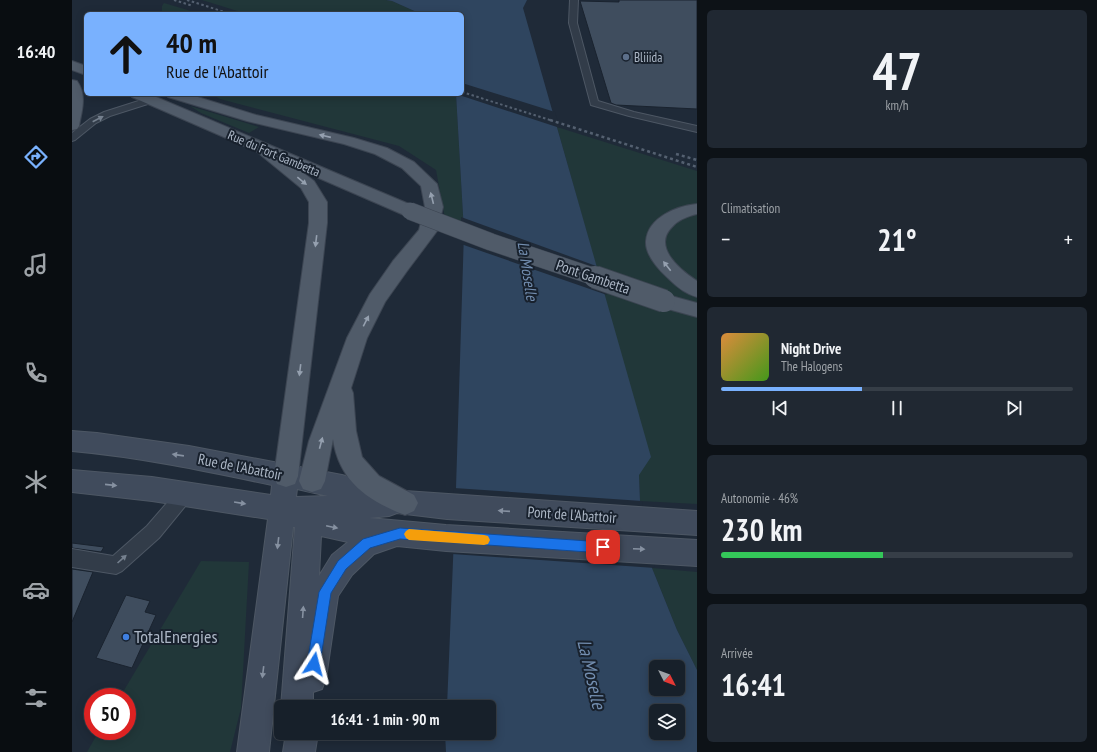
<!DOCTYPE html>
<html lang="fr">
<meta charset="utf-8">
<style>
:root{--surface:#17202a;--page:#202832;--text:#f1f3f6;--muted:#9ea3a8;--line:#363e47;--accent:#79b1fe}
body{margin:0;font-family:"PT Sans Narrow",sans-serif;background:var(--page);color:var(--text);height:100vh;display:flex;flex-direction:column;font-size:15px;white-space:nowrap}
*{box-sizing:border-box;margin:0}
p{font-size:13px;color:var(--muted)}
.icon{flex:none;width:22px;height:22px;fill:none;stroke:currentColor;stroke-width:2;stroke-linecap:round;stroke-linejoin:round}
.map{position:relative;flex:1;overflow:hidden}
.panel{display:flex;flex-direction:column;gap:10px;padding:10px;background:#0d1217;width:400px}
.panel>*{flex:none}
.hud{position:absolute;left:12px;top:12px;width:380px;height:84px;border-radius:6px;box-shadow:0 2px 10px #0003,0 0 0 1px var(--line);background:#79b1fe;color:#111;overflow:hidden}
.needle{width:26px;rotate:132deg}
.buttons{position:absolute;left:577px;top:660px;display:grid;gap:8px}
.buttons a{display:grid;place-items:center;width:36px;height:36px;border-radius:6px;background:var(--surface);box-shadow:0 2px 10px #0003,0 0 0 1px var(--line);font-size:20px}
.speed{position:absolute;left:12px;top:688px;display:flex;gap:8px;font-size:20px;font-weight:700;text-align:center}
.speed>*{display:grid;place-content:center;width:52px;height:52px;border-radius:50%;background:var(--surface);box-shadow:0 2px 10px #0003,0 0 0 1px var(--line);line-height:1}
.speed .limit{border:6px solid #d22;background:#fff;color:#111}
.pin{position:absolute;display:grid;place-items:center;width:34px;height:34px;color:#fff;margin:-17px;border-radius:8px;box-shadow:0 2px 6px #0006}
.me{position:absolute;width:44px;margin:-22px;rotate:9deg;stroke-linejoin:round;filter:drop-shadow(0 0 3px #0008)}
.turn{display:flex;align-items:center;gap:14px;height:84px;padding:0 16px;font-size:18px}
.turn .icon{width:52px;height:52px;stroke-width:2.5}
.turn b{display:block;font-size:28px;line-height:34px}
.big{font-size:30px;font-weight:700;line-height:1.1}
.panel .widget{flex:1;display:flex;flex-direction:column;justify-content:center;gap:6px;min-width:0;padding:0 14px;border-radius:6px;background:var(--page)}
.panel .dial{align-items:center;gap:0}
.dial b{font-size:52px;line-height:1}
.song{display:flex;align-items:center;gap:12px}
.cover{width:48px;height:48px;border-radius:6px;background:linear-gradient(135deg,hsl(30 70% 55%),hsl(100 70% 35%))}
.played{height:4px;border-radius:2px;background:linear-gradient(90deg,var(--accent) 40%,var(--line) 40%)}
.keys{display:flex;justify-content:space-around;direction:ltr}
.heat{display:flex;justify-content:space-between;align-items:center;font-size:22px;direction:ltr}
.charge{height:6px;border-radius:3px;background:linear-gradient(90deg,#34c759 46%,var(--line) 0)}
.trip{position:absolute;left:202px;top:700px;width:222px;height:40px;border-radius:6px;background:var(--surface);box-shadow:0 2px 10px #0003,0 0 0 1px var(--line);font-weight:700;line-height:40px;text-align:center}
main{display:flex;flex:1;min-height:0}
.menu{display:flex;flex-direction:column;width:72px;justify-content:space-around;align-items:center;background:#090d11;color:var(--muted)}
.menu .icon{width:28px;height:28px}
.menu .active{color:var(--accent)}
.menu b{font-size:18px;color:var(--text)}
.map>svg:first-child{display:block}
</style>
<main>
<nav class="menu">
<b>16:40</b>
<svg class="icon active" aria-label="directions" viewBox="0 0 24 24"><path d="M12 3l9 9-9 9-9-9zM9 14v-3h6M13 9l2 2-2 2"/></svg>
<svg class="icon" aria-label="music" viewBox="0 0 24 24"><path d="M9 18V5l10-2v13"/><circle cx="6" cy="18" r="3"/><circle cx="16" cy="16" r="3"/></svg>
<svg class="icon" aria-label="phone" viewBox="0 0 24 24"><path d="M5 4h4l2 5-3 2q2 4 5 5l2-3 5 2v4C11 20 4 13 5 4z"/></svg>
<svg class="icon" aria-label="climate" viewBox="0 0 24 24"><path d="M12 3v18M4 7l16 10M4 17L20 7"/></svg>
<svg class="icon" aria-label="car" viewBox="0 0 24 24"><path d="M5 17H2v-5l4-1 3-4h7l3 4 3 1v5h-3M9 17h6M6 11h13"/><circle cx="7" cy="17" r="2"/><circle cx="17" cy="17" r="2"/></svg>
<svg class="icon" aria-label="filters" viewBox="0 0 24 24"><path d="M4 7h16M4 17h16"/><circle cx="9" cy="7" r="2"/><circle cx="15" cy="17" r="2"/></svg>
</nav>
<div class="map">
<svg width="625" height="752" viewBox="0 0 625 752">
<rect width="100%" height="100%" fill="#1f2a38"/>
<!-- green -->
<g fill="#213739">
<path d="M130 0H314L320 1 349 14H175Z"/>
<path d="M92 3 129 14H90V6Z"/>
<path d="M139 94H384L392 232 374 224 364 170 327 146 148 99Z"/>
<path d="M118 106 187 127 177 133 129 113Z"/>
<path d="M485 127 625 171V504L568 501 567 475 524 266Z"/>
<path d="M129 561 177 562 169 708 158 752H15L27 731H55V697H48Z"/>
<path d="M580 568 625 572V670L605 630Z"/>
</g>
<!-- water -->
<path fill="#2f455f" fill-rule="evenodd" d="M314 0H455L451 8 579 457 567 475 568 501 580 568 605 630 625 670V752H374L373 733H417V707H375L384 488 392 232 384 94H390V14H349L320 1ZM584 667H606V689H584ZM584 711H606V733H584Z"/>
<!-- pier -->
<g fill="#1f2a38">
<path d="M390 83 483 112 488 128 384 94H390Z"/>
<path d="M389 217 527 267 535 295 389 244Z"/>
<path d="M382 488 570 501 583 568 380 554Z"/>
</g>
<!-- building -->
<g fill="#3f4d5e" stroke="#1a232f">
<path d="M547 0H625V109L544 105 539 103 508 1 547 2Z"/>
<path d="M0 543 32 547 29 552 0 548Z"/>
<path d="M0 569 21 572 0 622Z"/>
<path d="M54 595 78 601 73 612 84 615 60 668 24 658Z"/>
</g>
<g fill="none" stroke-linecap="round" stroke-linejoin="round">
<!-- service casing -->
<g stroke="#4d5764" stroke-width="2">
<g id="service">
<path d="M498 0H506L505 23 526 101 562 112 625 126V132L557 116 519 105 497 23Z"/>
<path d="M79 97 82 98 83 100 82 102 38 116 24 123 3 140 0 141V133L18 119 32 112Z"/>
<path d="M113 487 119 489 121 494 119 499 87 538 50 571 44 574 0 567V549L41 556 75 526 107 489Z"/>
</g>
</g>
<!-- secondary casing -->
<g stroke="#4d5764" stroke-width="2">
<g id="secondary">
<path d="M0 431 25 433 117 446 270 475 333 491 625 511V535L375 519 325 513 317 516 297 518 374 525 625 540V566L374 551 325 546 302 554 280 575 266 596 254 678 250 689 241 692V707H209L223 527H221L197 752H165L196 519 80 501 0 492V470L80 477 199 495 200 485C134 471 67 457 0 451ZM225 489 256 496 224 497ZM249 536 276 542 260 555 247 576Z"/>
<path d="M214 733H246L243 752H211Z"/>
</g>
</g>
<!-- primary casing -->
<g stroke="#3c4552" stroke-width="2">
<g id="primary">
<path d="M0 61 14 66V75L0 70Z"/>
<path d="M0 80 5 81C15 95 10 110 7 126L5 129 0 130Z"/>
<path d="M58 94H77L344 207 347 211 344 215 338 216 332 215 226 169 242 181 255 202V223L226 476 223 484 214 487 205 484 202 476 237 223V202L229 188 184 151 60 97Z"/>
<path d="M94 94H116L184 115 282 138 315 148 342 162 365 184 371 207 365 231 335 271 313 302 295 338 279 388 281 393 284 431 290 457 307 476 342 495 346 503 342 511 333 515C296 501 267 481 261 439L253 481 249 489 240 492 231 489 227 481 237 441 275 338 298 294 321 261 347 230 353 207 349 186 330 168 303 154 272 144 175 121 96 97Z"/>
<path d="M625 204V214C616 216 606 220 600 227 580 247 608 270 625 281V297C614 294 605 287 597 279 587 270 573 255 574 241 576 217 605 206 625 204Z"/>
<path d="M592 294 625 303V317L585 306 582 301 585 296Z"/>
</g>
</g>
<!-- service -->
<use href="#service" fill="#323c49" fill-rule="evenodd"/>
<!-- secondary -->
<use href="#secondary" fill="#404b5c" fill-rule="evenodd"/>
<!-- primary -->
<use href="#primary" fill="#505b69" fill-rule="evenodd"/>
<!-- rail-far1 -->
<g stroke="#546070" stroke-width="2" stroke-dasharray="2.5 2.5" stroke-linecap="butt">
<path d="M102 0 121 6"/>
<path d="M115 0 159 14"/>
<path d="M390 92 481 121"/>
</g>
<!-- rail -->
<g stroke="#546070" stroke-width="2.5" stroke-dasharray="3 3" stroke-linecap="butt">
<path d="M478 120 625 167"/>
<path d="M604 154 625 160"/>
</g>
<!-- primary-bridge-far1 casing -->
<g stroke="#3c4552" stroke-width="18" stroke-linecap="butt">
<path id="primary-bridge-far1" d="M338 211 419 242 526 278"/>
</g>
<!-- primary-bridge casing -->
<g stroke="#3c4552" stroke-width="24" stroke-linecap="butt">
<path id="primary-bridge" d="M523 277 592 301"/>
</g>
<!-- primary-bridge-far1 -->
<use href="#primary-bridge-far1" stroke="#505b69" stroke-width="17"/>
<!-- primary-bridge -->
<use href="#primary-bridge" stroke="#505b69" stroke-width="22"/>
</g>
<!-- one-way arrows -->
<defs><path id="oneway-solid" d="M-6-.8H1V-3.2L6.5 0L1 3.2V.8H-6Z"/></defs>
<g fill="#75808e">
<use href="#oneway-solid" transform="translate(26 119) rotate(-27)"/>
<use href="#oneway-solid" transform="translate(50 559) rotate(-42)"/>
</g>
<g fill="#95a0af">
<use href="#oneway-solid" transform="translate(253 136) rotate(-167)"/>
<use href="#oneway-solid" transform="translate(230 181) rotate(39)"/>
<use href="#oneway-solid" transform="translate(360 198) rotate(-104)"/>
<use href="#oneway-solid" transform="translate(244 241) rotate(97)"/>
<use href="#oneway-solid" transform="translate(595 266) rotate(-128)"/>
<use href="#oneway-solid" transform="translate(294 321) rotate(-63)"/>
<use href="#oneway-solid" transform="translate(228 370) rotate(97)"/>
<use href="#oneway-solid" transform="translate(249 443) rotate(-75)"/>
</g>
<g fill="#8691a1">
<use href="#oneway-solid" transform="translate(106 455) rotate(-172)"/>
<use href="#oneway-solid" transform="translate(39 485) rotate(6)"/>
<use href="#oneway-solid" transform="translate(168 503) rotate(9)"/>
<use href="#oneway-solid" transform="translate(432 511) rotate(-176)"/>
<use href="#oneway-solid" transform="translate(260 527) rotate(12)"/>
<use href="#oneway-solid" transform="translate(206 543) rotate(97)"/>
<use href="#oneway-solid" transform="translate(567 549) rotate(3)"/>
<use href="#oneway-solid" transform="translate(231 612) rotate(-86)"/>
<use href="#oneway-solid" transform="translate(191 672) rotate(97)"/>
</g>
<!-- route -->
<path fill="#1a73e8" stroke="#114b97" d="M328 528 531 542 535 543 537 547 535 551 531 553 328 539 298 548 274 569 259 593 248 664 246 668 242 670 237 668 235 664 247 592 266 561 291 539Z"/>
<!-- slow -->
<path fill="#f59e0b" d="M337 529 412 535 416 536 418 540 416 544 412 545 337 540 334 538 332 534 334 531Z"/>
<!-- markers -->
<circle fill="#5c6f8a" stroke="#18212d" stroke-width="1.5" cx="554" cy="57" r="4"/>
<circle fill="#3f7fe0" stroke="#18212d" stroke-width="1.5" cx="54" cy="637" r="4"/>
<g text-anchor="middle" stroke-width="4" stroke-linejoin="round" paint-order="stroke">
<!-- far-poi labels -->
<g font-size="13" fill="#acb7c6" stroke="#18212d" text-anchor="start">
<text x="562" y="62">Bliiida</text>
</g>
<!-- far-street labels -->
<g font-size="13" fill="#acb7c6" stroke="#18212d">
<text transform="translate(202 153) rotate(23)" y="5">Rue du Fort Gambetta</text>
</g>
<!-- street labels -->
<g font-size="15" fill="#acb7c6" stroke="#18212d">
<text transform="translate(521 277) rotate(19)" y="5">Pont Gambetta</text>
<text transform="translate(168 467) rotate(11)" y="5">Rue de l'Abattoir</text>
<text transform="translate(500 515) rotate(4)" y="5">Pont de l'Abattoir</text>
</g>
<!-- water labels -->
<g font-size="16" font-style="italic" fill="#738eb0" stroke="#18212d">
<text transform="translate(456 271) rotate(81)" y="6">La Moselle</text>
</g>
<!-- near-poi labels -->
<g font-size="18" fill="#acb7c6" stroke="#18212d" text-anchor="start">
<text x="62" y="643">TotalEnergies</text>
</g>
<!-- near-water labels -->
<g font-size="19" font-style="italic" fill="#738eb0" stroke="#18212d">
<text transform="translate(520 674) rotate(77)" y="7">La Moselle</text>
</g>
</g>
</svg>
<div class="buttons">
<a><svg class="needle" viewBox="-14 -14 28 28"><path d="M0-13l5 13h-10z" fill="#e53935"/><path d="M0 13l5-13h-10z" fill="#9ea3a8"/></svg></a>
<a><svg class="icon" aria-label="layers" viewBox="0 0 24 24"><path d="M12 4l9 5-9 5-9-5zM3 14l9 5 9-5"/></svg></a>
</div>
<div class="speed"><div class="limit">50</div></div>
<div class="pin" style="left:531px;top:547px;background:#d93025"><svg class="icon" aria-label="arrive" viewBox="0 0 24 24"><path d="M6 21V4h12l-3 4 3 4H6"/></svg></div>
<svg class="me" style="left:242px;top:664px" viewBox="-20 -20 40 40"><path d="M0-17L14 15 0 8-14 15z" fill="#1a73e8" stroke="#fff" stroke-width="4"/></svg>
<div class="trip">16:41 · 1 min · 90 m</div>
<div class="hud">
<div class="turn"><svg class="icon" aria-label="ahead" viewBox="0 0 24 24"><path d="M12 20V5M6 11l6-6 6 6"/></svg><div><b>40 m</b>Rue de l'Abattoir</div></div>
</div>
</div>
<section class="panel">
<div class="widget dial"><b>47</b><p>km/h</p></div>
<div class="widget"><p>Climatisation</p>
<div class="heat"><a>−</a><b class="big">21°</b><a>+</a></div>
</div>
<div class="widget">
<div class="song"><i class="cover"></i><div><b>Night Drive</b><p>The Halogens</p></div></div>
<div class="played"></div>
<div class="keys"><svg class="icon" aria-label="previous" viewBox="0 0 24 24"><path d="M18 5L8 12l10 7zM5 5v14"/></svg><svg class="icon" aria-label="pause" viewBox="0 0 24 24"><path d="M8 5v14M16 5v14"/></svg><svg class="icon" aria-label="next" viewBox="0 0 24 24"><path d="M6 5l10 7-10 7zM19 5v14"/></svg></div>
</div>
<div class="widget"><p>Autonomie · 46%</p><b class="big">230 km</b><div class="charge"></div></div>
<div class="widget"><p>Arrivée</p><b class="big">16:41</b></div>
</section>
</main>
